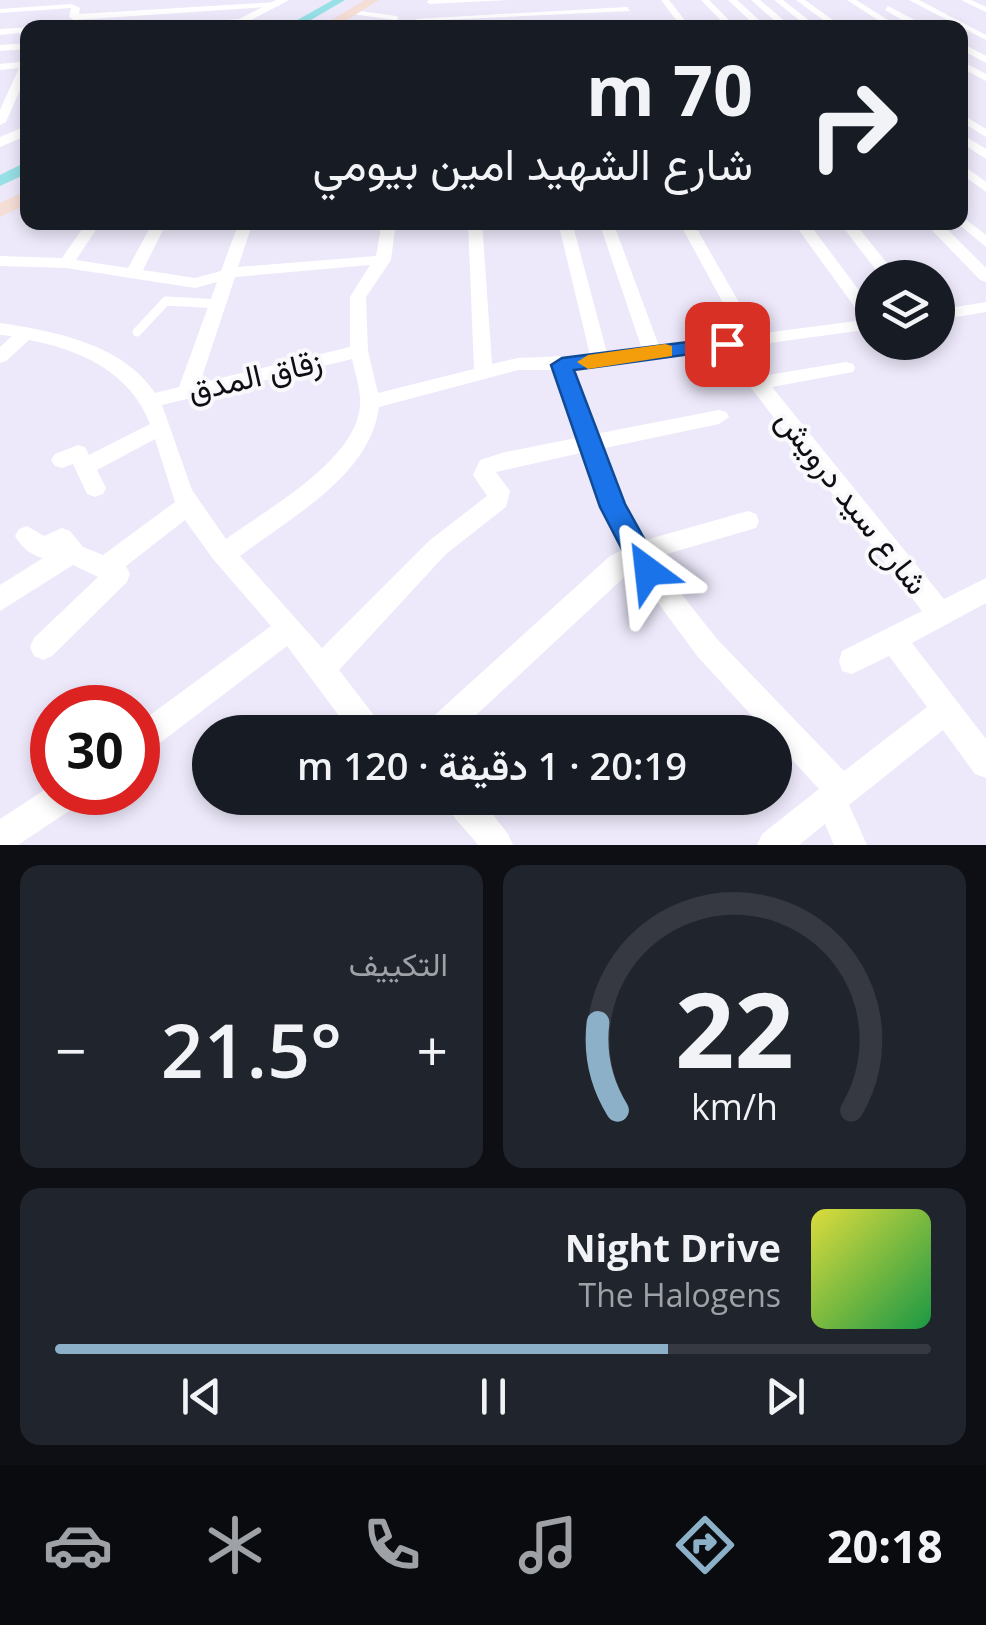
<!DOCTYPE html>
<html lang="ar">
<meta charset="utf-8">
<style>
:root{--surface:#171b24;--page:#20242c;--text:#f1f3f6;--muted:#9ea1a6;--line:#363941;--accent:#8db0c9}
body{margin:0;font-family:"Open Sans",Vazirmatn,sans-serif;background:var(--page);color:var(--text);direction:rtl;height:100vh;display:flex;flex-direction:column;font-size:38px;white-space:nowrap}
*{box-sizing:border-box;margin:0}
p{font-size:32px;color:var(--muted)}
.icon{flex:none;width:55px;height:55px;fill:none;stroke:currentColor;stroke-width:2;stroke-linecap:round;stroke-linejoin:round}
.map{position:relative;height:845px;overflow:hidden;direction:ltr}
.details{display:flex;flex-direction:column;gap:20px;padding:20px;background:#0d0f14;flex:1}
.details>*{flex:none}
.banner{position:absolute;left:20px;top:20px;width:948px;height:210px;border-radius:20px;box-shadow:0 5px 15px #0003;direction:rtl;background:#171b24;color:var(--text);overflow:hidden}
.buttons{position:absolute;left:855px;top:260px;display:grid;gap:20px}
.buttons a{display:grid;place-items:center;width:100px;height:100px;border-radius:50%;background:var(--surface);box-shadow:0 5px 15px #0003;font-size:50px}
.speed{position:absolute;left:30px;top:685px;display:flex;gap:20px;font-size:50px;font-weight:700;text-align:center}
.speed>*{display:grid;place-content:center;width:130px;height:130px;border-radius:50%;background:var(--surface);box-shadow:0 5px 15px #0003;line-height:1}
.speed .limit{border:15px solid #d22;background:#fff;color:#111}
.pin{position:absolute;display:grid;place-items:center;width:85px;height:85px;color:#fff;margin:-42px;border-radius:20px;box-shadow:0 5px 15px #0006}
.me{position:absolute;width:110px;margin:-55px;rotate:330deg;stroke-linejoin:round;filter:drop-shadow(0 0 8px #0008)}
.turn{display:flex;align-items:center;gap:35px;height:210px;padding:0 50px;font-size:45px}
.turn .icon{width:130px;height:130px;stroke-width:2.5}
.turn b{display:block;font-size:70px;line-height:85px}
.big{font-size:75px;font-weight:600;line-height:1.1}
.details .widget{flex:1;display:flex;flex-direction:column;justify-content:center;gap:15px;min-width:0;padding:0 35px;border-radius:20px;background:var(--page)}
.details .dial{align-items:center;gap:0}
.dial svg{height:260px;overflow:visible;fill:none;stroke:var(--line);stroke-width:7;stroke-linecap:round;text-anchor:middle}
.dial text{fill:var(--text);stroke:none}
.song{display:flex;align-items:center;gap:30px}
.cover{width:120px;height:120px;border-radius:15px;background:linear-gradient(135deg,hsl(60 70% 55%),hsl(140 70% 35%))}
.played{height:10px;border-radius:5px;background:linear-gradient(90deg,var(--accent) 70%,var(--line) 70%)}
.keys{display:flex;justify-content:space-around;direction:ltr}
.heat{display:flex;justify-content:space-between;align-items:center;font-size:55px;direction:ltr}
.details .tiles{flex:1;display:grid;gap:20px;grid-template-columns:1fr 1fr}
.widget:last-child{grid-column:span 2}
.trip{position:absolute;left:192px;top:715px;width:600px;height:100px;border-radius:50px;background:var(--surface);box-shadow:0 5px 15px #0003;font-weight:600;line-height:100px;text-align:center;direction:rtl}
.tab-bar{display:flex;height:160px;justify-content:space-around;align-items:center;background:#090b0e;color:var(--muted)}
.tab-bar .icon{width:70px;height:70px}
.tab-bar .on{color:var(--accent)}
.tab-bar b{font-size:45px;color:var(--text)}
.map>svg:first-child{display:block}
</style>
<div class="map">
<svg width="986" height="845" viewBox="0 0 986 845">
<rect width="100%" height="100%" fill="#ede9fb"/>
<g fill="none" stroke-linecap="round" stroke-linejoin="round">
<!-- canal -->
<g fill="#96e0e6" fill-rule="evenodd">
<path d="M333 0H345L297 28H283Z"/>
<path d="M28 161V173L0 186V175Z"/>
</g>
<!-- service-far1 -->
<path stroke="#fff" stroke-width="4" d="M352 12 396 18 388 28"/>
<!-- service -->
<path stroke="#fff" stroke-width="9" d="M137 332 166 301 220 304"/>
<!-- minor -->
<g fill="#fff" fill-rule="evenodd">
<path d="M429 0H508L430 4 426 2Z"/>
<path d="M661 0H669L691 28H682Z"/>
<path d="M701 0H709L737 28H728Z"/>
<path d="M728 0H737L768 28H758Z"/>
<path d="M751 0H760L793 28H783Z"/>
<path d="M774 0H783L819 28H809Z"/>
<path d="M796 0H805L844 28H834Z"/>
<path d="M847 0H856L901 28H890Z"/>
<path d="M909 0H919L986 35V40Z"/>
<path d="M961 0H971L986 7V12Z"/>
<path d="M277 2 280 6 74 20 69 17 71 8 0 13V9L72 4 80 8 79 14Z"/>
<path d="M888 6 924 25 925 27 916 28 885 10Z"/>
<path d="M627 7 630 11 419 21 415 19Z"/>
<path d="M241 19 244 23 145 28 149 25Z"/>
<path d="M88 20 91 25 41 28 45 25Z"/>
<path d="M656 22 659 27 573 28 577 25Z"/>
<path d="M31 27 28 28V32L0 35V29Z"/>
<path d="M960 42 986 56V63L960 49Z"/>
<path d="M28 43V49L0 51V45Z"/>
<path d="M960 60 986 74V81L960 67Z"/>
<path d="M28 61V72L6 122 0 125V110L19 68 0 70V64Z"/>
<path d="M960 113 986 129V137L960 121Z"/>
<path d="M960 133 986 149V159L960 142Z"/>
<path d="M960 163 986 182V192L960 173Z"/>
<path d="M960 215 986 235V247L956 222H960Z"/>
<path d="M87 222H101L76 260 128 268 153 222H167L143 270 195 278 221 271 239 222H253L238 267 376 256 382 222H396L391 260 366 297 368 351 378 393 474 369 468 222H482L492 364 518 358 590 355 558 222H572L607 353 642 349 599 222H613L659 346 741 336 679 222H693L757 334 864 320 793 222H808L872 308V329L739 347 762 376 846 362 853 364 855 368 853 372 772 387 944 599 986 578V603L912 643 986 739V778L975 774 943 730 849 805 867 845H834L825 824 799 845H757L762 834 819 789 775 741V732H767L698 657 633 569 458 732H423L427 722 610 556 622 550 581 453 496 472 510 491 506 507 446 554 339 670 379 722 383 732H351L287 646 148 752 138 756V724L271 626 213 559 185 520 126 566 130 574 127 582 52 656 43 660 34 656 30 647 34 638 98 577 73 565 0 611V585L43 558C32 556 21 547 15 536L19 529 27 526 44 536 62 528 70 531 83 547 103 555 175 502 155 439 97 470 106 488 103 494 95 497 87 494 73 464 62 468 55 466 51 460 55 454 78 445 85 447 89 455 150 424C130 372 81 350 29 340L6 361 0 363V347L12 336 0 335V323C54 331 123 344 155 393L179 387 217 282 195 288 66 268 0 266V256L62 258ZM370 265 350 297V347L200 383 235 277ZM722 350 922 611 842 651 839 661 842 671 852 674 889 656 927 707 844 771 717 639 653 558 756 528 759 521 756 514 748 511 642 541 625 509 600 449 719 424 729 417 726 412 719 410 595 434 573 370ZM352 359C355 373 361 390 360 405 357 460 267 509 226 539L192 490 162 405ZM518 370H555L576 438 505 452 480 460 473 475 487 496 430 540 322 648 240 556C291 517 370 476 379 407Z"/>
<path d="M839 222H854L899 278H882Z"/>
<path d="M924 222H940L986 268V282L980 280Z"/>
<path d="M986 302V312L938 320V310Z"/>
<path d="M52 785V792H85L81 803 18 845H0V819Z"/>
<path d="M442 798H480L508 834 513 845H478C466 829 449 815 442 798Z"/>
</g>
<!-- tertiary -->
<g fill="#fff" fill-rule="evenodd">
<path d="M276 0H289L236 28H222Z"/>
<path d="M28 125V135L0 147V137Z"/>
</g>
<!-- secondary -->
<g fill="#f5ded6" fill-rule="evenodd">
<path d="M365 0H379L334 28H318Z"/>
<path d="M28 190V204L0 217V203Z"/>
</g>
</g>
<!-- route -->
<path fill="#1a73e8" stroke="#114b97" stroke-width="2.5" d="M727 337 737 344 734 348 574 370 625 504 662 571 658 580 648 584 638 580 600 507 551 365 562 358Z"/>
<!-- slow -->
<path fill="#f59e0b" d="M665 344 672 346V356L588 369 577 362 588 355Z"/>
<g text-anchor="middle" stroke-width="8" stroke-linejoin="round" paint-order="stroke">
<!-- street labels -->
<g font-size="32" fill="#100e14" stroke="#f9f9fc">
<text transform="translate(255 376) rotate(-13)" y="11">زقاق المدق</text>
<text transform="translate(852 502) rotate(52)" y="11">شارع سيد درويش</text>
</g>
</g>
</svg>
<div class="buttons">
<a><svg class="icon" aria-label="layers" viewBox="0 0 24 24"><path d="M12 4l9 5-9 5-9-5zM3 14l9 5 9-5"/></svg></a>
</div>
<div class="speed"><div class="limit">30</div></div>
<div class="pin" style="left:727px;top:344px;background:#d93025"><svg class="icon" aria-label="arrive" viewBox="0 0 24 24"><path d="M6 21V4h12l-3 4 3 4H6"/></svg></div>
<svg class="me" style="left:648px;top:571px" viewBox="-20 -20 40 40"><path d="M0-17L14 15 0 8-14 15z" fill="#1a73e8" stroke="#fff" stroke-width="4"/></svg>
<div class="trip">20:19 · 1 دقيقة · 120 m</div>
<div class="banner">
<div class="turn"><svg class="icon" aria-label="right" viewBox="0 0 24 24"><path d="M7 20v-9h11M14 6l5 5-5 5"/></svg><div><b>70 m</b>شارع الشهيد امين بيومي</div></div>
</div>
</div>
<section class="details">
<div class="tiles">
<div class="widget dial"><svg viewBox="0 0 100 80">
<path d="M14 69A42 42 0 1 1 86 69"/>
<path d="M14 69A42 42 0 0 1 8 42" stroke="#8db0c9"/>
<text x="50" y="56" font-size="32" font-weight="700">22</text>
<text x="50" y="72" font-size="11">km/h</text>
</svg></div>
<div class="widget"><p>التكييف</p>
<div class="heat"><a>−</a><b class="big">21.5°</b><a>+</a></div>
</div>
<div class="widget">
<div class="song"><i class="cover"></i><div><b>Night Drive</b><p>The Halogens</p></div></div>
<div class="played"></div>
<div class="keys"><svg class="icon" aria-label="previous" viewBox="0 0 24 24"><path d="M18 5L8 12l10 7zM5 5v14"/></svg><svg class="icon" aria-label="pause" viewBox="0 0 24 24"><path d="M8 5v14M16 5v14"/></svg><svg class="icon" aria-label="next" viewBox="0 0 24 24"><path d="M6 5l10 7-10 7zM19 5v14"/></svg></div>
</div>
</div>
</section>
<nav class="tab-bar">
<b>20:18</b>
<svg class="icon on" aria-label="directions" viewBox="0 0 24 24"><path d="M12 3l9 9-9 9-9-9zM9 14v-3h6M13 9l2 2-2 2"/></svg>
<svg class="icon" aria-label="music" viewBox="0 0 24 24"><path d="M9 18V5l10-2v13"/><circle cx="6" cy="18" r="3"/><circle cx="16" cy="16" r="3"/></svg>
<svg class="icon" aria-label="phone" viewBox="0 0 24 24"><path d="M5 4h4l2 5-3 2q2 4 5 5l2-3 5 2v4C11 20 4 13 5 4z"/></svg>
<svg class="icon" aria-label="climate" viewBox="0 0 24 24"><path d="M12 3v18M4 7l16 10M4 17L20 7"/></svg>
<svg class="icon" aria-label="car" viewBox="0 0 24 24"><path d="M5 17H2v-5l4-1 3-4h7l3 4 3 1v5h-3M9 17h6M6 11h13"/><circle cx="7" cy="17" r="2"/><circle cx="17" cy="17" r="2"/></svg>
</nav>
